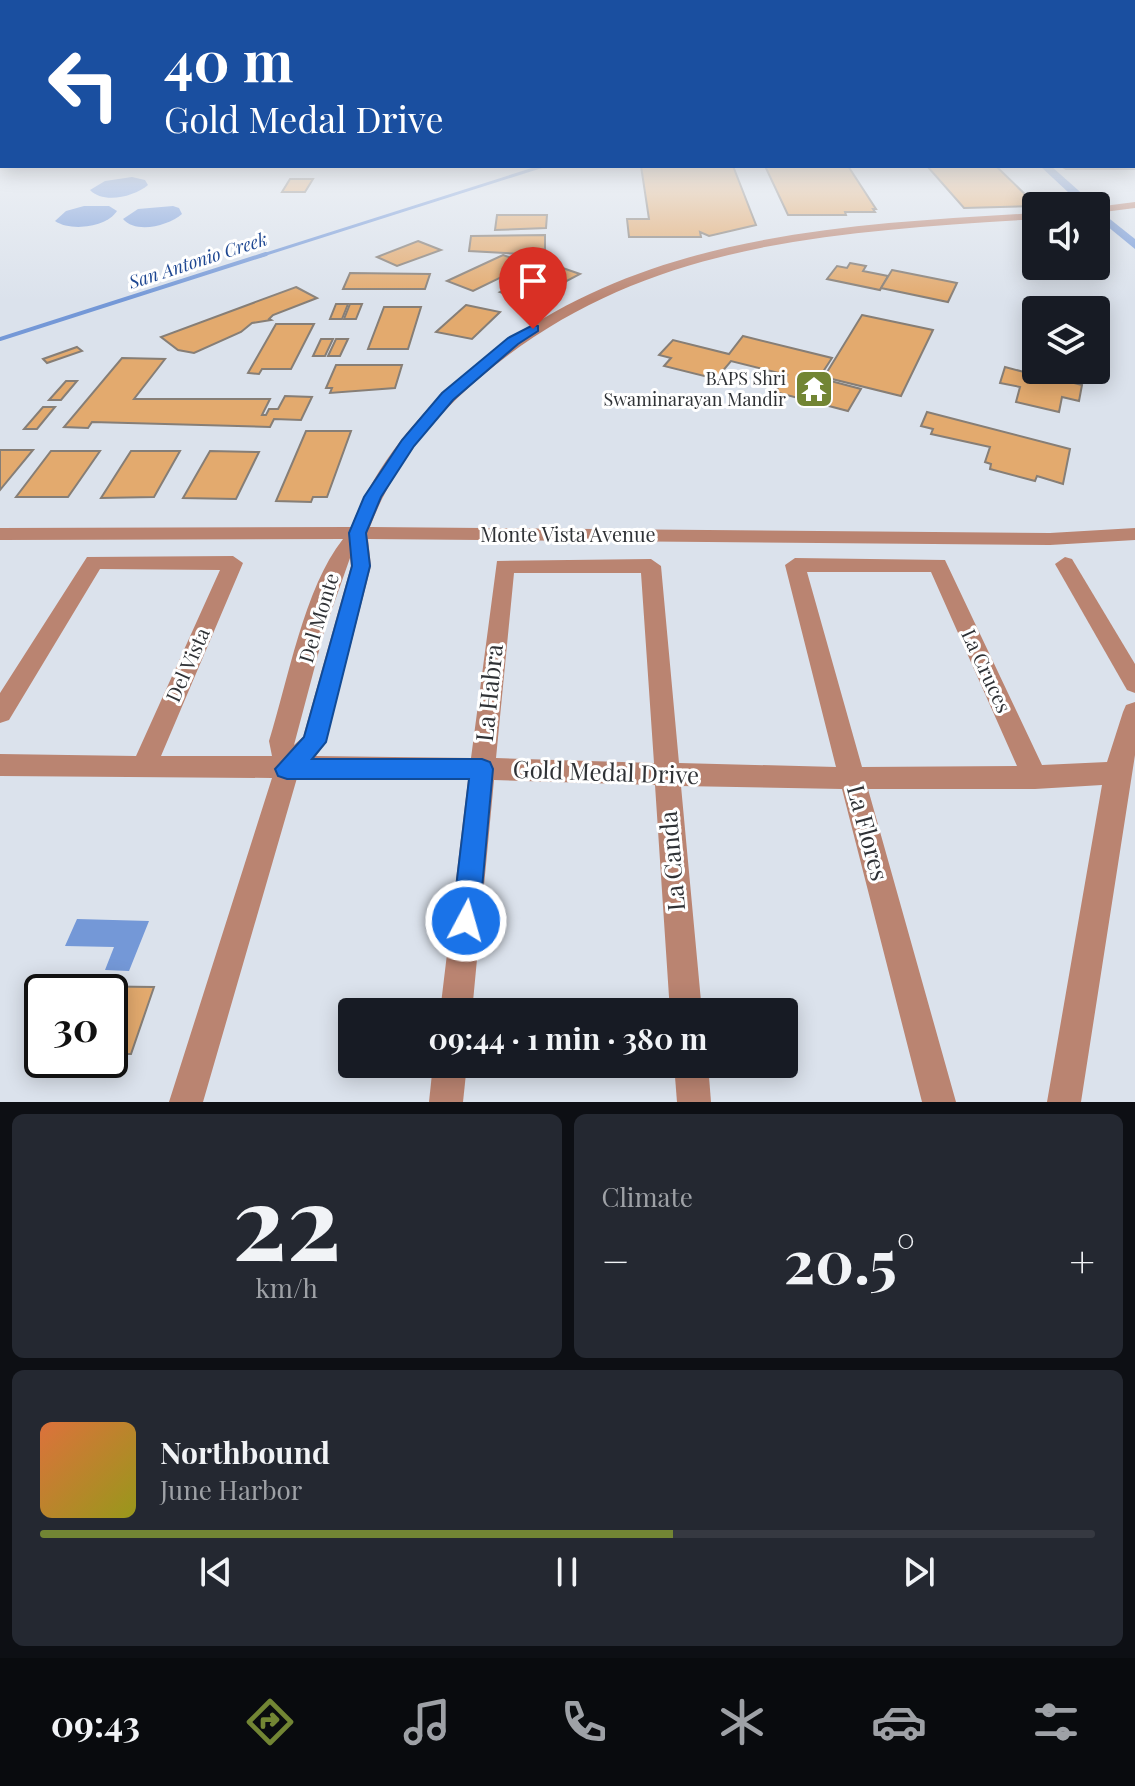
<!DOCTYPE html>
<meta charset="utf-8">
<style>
:root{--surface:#171b24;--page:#242831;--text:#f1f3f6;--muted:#9ea1a6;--line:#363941;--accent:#728534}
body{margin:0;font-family:"Playfair Display",serif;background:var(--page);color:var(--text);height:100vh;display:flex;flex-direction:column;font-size:30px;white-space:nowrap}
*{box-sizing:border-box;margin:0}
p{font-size:26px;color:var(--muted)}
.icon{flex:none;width:44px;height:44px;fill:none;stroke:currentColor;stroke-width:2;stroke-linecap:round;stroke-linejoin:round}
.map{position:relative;height:1102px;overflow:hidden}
.drawer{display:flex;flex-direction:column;gap:12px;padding:12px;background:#0d0f14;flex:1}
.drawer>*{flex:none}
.banner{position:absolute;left:0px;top:0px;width:1136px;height:168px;box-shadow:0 4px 20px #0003;background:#1a4fa0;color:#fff;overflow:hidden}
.controls{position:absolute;left:1022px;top:192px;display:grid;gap:16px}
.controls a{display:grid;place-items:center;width:88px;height:88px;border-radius:8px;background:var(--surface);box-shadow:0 4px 20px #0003;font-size:40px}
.speed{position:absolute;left:24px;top:974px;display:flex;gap:16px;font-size:40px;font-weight:700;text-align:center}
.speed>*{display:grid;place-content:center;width:104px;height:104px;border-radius:50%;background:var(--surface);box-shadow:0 4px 20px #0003;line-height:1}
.speed .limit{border:4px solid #111;border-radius:12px;background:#fff;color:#111}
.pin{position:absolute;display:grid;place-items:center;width:68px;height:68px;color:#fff;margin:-82px -34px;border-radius:50% 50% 50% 0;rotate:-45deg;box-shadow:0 0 8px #0007}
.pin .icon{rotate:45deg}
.me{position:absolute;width:88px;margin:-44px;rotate:6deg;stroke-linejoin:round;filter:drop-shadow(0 0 6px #0008)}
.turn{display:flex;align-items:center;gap:28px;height:168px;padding:0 32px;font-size:36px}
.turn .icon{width:104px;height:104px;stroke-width:2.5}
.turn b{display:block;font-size:56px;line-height:68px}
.big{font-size:60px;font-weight:700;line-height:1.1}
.drawer .card{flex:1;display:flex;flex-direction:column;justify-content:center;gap:12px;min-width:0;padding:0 28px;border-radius:12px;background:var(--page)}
.drawer .dial{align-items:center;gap:0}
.dial b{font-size:104px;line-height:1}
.song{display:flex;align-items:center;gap:24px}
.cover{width:96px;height:96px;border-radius:12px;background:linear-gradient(135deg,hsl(20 70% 55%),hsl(60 70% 35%))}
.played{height:8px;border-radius:4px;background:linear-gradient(90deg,var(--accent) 60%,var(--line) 60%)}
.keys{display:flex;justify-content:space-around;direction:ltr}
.heat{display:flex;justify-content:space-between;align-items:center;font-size:44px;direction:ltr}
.drawer .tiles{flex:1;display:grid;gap:12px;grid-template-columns:1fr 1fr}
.card:last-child{grid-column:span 2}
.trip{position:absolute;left:338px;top:998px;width:460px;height:80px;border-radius:8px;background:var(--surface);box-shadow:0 4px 20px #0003;font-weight:700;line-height:80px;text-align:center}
.tabs{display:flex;height:128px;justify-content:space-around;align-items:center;background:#090b0e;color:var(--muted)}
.tabs .icon{width:56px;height:56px}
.tabs .on{color:var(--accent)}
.tabs b{font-size:36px;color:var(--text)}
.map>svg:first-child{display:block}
</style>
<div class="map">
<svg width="1135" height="1102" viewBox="0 0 1135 1102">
<rect width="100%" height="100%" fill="#dbe2ec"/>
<!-- water -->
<g fill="#7498d7">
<path d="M132 177 145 180 148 185C134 197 103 204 90 190L105 181Z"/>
<path d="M84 206H109L117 211C107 227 71 232 55 221L66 211Z"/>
<path d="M173 206 179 208 182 214C168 226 136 234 123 219L138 209Z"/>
<path d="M77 919 149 921 129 971 105 970 114 947 65 946Z"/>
</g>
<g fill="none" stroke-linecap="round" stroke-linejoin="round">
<!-- stream-far1 -->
<path stroke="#7498d7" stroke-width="3" d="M260 256 543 166"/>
<!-- stream -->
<path stroke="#7498d7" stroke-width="4" d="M0 339 266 254"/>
<!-- canal -->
<g fill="#7498d7" fill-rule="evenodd">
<path d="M1040 166H1051L1096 206H1083Z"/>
<path d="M1096 208 1135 239V249L1096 217Z"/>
</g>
</g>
<!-- building -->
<g fill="#e3aa6e" stroke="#867e76" stroke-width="2">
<path d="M1135 147V169H1066L1061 166H1134Z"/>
<path d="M641 166H733L756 225 709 236 700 232 701 237H629L627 219H649Z"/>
<path d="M765 166H848L876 209H873L875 212H845L846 215H788Z"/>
<path d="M927 166H996L1037 206 964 208Z"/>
<path d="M290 179H313L305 192H282Z"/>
<path d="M497 215H547L546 228 495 230Z"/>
<path d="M545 235V249L522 251V254L469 251 471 236Z"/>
<path d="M418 241 441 250 397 266 377 257Z"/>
<path d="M503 255 528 264 473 291 447 281Z"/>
<path d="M850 263 866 266 863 271 888 276 880 290 827 279 837 266 847 268Z"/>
<path d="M554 265 580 274 527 302 500 292Z"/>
<path d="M892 270 957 283 948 302 881 288Z"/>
<path d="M350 273 430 274 425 289H343Z"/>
<path d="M296 287 317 298 273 315 269 319 271 320 252 323 241 332 194 353 178 350 161 337Z"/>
<path d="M336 304H348L342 319H330Z"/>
<path d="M350 304H362L356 319H344Z"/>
<path d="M466 305 500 312 472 339 436 332Z"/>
<path d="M384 307H421L408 349H368Z"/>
<path d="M862 315 933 330 901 396 824 377Z"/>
<path d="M276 324H314L291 369H262L259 374 248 373Z"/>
<path d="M743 336 832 358 819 378 861 389 848 411 775 392 787 375 731 361 716 379 664 366 671 358 659 355 673 340 729 354Z"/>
<path d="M321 339H333L325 356H313Z"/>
<path d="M336 339H348L340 356H328Z"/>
<path d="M77 347 82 351 47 363 43 359Z"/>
<path d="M122 358 165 359 134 399H270L262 415H266L269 409H278L285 396 312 397 301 420 274 419 270 427 92 422 88 428 64 427Z"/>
<path d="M336 365H402L395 388 330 393 332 388H326Z"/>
<path d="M1026 365 1036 370H1058L1067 375 1066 381 1082 385 1079 401 1062 397 1059 412 1016 402 1020 387 1000 383 1005 367 1024 372Z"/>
<path d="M66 381H77L61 400H49Z"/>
<path d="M43 407H55L37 429H24Z"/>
<path d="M927 412 1070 449 1063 484 1037 476 1035 481 990 469 991 464 985 462 990 447 931 434 933 429 921 426Z"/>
<path d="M306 431H351L327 497H313L311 502 276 501Z"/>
<path d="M0 450H33L0 490Z"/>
<path d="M51 451H100L68 497H16Z"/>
<path d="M131 451H180L154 497 101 498Z"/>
<path d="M210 451 259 452 236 499 183 498Z"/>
<path d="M72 986 154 987 131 1054H110V992H70Z"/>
</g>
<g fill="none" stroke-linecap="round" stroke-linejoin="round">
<!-- minor -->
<g fill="#ba8471" fill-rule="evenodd">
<path d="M0 161 2 166H6L0 167Z"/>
<path d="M1135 202V208L1096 213V207Z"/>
<path d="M1036 213V219C836 232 641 240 481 377 433 417 392 468 370 527L1050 533 1135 528V540L1050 545 368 539 371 566 326 742 316 756 471 758 497 561 651 559 661 566 679 763 836 767 785 565 795 558 945 560 1042 765 1107 762 1123 712 1126 705 1135 702V755L1081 1102H1047L1102 785 1035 789H868L956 1102H922L842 789 681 786 702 1012H670L655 785 494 780 472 1012H440L468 780 297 778 203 1102H169L272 778 0 776V754L136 756 220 570 100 569 9 720 0 723V693L87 557 233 556 243 563 161 756H272L269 741C288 681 304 588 343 539L0 540V528L351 527C375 465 420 411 470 370 633 234 835 225 1036 213ZM350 558 351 566 303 737 294 745 324 632ZM807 572H931L1017 766 862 767ZM514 573H641L654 763 496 758Z"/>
<path d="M1065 557 1072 559 1135 664V693L1127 690 1055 564Z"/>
<path d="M433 1064H467L463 1102H429Z"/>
<path d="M674 1064H708L711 1102H677Z"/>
</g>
</g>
<!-- sky -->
<linearGradient id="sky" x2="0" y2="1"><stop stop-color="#79a9e1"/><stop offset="0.49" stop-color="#eff2f6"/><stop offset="1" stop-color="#eff2f6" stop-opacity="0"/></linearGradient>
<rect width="1135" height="301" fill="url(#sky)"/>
<!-- route -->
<path fill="#1a73e8" stroke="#114b97" stroke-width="2" d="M533 325 538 326V331L518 344 453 400 414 446 381 497 366 533 370 566 326 742 312 759H482L490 762 493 769 479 921 475 930 466 934 456 930 452 921 469 779H287L278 776 275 769 304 737 352 566 349 533 364 497 402 440 442 393 508 338Z"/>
<!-- icons -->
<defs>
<g id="temple-square" transform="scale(2)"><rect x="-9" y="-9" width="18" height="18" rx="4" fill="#728534" stroke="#fff"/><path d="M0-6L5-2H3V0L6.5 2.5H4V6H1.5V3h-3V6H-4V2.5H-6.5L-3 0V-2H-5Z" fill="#fff"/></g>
</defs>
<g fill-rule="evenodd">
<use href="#temple-square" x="814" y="389"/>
</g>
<g text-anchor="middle" stroke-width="6" stroke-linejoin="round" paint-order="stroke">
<!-- far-water labels -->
<g font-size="18" font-style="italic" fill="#1e4792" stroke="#fff">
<text transform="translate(198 261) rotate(-18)" y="6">San Antonio Creek</text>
</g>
<!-- far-poi labels -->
<g font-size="18" fill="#2f3236" stroke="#fff" text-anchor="end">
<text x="786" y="385">BAPS Shri<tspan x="786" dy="21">Swaminarayan Mandir</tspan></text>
</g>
<!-- street labels -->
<g font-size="20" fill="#2f3236" stroke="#fff">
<text x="568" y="542">Monte Vista Avenue</text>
<text transform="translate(319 618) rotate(-73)" y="7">Del Monte</text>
<text transform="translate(188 665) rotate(-66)" y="7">Del Vista</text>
<text transform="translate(986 671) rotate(65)" y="7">La Cruces</text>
</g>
<!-- near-street labels -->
<g font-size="24" fill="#2f3236" stroke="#fff">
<text transform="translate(490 693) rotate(-84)" y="8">La Habra</text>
<text transform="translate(606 773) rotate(2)" y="8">Gold Medal Drive</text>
<text transform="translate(867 833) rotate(75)" y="8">La Flores</text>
<text transform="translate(673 861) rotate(-95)" y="8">La Canda</text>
</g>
</g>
</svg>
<div class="controls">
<a><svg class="icon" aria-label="sound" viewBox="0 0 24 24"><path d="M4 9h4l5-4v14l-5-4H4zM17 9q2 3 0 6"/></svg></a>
<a><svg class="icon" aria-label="layers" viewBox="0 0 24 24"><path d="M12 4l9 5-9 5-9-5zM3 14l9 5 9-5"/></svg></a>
</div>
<div class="speed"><div class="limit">30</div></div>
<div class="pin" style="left:533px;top:329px;background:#d93025"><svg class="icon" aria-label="arrive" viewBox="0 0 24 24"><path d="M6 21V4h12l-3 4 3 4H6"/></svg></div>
<svg class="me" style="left:466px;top:921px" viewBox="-20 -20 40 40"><circle r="17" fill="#1a73e8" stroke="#fff" stroke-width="3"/><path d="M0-11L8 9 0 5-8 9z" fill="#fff"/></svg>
<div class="trip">09:44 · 1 min · 380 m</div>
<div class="banner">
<div class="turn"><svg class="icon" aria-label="left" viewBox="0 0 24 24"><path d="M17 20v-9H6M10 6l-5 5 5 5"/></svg><div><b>40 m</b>Gold Medal Drive</div></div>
</div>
</div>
<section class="drawer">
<div class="tiles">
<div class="card dial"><b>22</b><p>km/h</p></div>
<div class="card"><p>Climate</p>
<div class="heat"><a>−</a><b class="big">20.5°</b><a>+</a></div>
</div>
<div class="card">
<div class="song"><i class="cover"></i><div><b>Northbound</b><p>June Harbor</p></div></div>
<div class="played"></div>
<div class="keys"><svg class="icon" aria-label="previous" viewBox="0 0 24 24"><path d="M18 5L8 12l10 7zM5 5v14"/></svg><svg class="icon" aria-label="pause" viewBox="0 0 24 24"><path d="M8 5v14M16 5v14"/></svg><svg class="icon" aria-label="next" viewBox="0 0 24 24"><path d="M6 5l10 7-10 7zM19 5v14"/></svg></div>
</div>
</div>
</section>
<nav class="tabs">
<b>09:43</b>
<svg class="icon on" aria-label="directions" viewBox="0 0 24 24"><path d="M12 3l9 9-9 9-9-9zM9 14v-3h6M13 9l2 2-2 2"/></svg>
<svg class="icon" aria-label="music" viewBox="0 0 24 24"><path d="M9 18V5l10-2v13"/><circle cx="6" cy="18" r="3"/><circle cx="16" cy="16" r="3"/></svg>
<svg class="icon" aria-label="phone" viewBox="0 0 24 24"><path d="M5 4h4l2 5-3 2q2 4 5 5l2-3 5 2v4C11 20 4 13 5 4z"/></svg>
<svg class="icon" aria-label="climate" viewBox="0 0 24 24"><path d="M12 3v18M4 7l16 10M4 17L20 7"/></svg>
<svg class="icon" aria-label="car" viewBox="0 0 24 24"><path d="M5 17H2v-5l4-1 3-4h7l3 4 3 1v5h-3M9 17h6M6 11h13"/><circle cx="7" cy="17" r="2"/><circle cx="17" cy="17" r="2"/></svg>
<svg class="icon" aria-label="filters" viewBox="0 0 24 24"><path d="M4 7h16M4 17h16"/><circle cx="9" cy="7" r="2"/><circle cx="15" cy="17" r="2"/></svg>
</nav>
